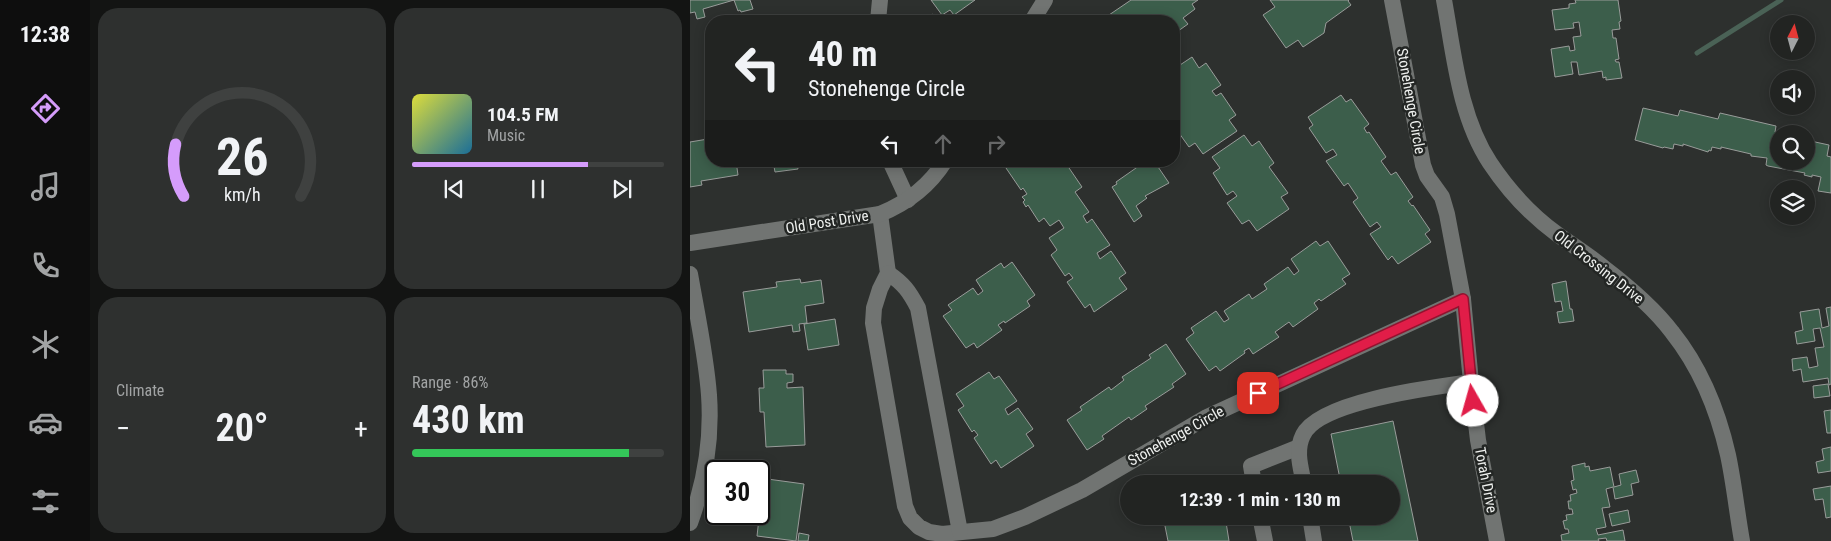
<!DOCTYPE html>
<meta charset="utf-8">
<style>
:root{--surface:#222422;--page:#2e302f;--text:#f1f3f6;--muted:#a2a4a5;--line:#3f4140;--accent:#d59cfb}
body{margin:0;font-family:"Roboto Condensed",sans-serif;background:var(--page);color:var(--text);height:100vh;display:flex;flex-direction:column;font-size:19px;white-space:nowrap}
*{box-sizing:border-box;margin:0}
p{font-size:16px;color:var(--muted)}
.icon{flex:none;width:28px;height:28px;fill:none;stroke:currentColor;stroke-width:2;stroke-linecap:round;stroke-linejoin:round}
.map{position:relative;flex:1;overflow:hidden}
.drawer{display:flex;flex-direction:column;gap:8px;padding:8px;background:#131413;width:600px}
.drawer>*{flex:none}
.guide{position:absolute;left:15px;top:15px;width:475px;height:152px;border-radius:20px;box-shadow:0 2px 12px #0003,0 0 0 1px var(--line);background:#222422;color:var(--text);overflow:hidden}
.needle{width:32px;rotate:6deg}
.fabs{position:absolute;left:1080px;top:15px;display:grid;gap:10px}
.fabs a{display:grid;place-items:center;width:45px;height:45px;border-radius:50%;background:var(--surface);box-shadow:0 2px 12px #0003,0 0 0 1px var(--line);font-size:25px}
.speed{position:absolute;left:15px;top:460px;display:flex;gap:10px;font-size:25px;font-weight:700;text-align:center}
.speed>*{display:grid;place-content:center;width:65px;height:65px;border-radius:50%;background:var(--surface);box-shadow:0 2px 12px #0003,0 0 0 1px var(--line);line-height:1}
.speed .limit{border:2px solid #111;border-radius:8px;background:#fff;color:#111}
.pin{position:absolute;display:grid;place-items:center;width:42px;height:42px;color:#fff;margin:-21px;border-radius:10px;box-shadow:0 2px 8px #0006}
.me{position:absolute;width:55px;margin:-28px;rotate:353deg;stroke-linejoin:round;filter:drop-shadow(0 0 4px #0008)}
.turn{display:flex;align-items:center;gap:18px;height:105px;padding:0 20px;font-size:22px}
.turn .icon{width:65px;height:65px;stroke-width:2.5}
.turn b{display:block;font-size:35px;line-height:42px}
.lanes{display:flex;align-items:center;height:48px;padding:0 20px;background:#0003;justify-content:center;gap:25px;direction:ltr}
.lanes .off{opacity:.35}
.big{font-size:38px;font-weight:700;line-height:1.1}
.drawer .widget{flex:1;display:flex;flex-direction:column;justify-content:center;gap:8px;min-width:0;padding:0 18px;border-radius:20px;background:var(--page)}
.drawer .dial{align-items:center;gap:0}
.dial svg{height:130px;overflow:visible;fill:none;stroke:var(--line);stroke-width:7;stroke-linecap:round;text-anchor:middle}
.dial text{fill:var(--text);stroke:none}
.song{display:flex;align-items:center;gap:15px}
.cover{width:60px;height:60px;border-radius:8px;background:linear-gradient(135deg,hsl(60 70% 55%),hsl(200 70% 35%))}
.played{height:5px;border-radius:2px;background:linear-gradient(90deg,var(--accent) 70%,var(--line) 70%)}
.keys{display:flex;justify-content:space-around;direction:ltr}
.heat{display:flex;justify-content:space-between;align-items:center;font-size:28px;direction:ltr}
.charge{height:8px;border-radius:4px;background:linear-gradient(90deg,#34c759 86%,var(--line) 0)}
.drawer .tiles{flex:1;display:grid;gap:8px;grid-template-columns:repeat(2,1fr)}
.trip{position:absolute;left:430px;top:475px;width:280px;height:50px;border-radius:25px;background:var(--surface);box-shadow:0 2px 12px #0003,0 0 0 1px var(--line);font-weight:700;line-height:50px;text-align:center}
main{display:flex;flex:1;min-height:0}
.dock{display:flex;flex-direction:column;width:90px;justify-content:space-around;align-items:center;background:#0e0e0e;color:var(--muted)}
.dock .icon{width:35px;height:35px}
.dock .current{color:var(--accent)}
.dock b{font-size:22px;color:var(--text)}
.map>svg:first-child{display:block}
</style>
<main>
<nav class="dock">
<b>12:38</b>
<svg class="icon current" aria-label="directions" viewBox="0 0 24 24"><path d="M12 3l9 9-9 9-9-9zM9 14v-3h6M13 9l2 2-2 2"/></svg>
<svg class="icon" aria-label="music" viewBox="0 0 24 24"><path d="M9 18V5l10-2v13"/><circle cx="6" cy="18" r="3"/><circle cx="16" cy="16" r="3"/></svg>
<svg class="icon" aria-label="phone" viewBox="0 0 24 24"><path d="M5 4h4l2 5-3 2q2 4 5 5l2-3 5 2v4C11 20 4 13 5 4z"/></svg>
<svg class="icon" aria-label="climate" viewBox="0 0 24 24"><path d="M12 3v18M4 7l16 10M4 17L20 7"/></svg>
<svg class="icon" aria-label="car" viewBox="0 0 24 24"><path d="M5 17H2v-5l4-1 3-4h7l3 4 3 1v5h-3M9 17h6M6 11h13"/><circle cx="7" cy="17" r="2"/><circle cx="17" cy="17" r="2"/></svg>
<svg class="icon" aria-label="filters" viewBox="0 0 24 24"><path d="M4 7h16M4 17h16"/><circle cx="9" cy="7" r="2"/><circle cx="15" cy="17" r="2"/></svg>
</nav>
<section class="drawer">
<div class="tiles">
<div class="widget dial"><svg viewBox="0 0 100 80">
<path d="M14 69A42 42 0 1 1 86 69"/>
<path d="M14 69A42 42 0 0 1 9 37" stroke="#d59cfb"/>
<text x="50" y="56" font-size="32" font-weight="700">26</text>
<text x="50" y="72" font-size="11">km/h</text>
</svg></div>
<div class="widget">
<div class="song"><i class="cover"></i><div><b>104.5 FM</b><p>Music</p></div></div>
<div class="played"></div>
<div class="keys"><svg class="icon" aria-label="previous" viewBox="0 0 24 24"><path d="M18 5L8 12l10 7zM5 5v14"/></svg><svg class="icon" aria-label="pause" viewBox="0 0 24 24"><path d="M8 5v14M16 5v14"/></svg><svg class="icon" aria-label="next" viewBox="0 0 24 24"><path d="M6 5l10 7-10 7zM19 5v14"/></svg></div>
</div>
<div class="widget"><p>Climate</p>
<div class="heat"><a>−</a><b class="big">20°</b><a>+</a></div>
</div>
<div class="widget"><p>Range · 86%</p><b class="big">430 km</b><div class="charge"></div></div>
</div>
</section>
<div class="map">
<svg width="1141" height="541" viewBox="0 0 1141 541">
<rect width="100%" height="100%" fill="#2d302e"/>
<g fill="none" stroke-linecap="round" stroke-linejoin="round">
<!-- stream -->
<path stroke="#4a6256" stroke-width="5" d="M1007 53 1091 0"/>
</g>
<!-- building -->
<g fill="#3c5e4b" stroke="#999c9a">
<path d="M0 0H44L13 9 15 17 7 19 5 12 0 13Z"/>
<path d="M44 0H60L63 9 51 12 50 10 48 11Z"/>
<path d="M241 0H285L264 15 260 10 252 15Z"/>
<path d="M441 0H508L502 4 505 9 493 18 498 24 484 34V21H424L419 15Z"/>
<path d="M580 0H659L658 1 661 5 636 23 634 33 613 47 608 40 596 48 573 15 585 7Z"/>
<path d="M885 0H928L931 21 929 22 930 29 922 30 923 38H926L929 59 925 60 926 62H929L932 78 916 80V77L913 78 912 71 889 75 887 62H881L883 74 865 77 861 49 879 46 880 51 885 50 883 37 891 36 889 22 883 23 884 28 865 30 862 10 879 8V4L886 3Z"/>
<path d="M243 14 247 21H233Z"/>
<path d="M502 57 509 68 516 63 531 85 522 91 526 96 531 93 546 115 539 120 547 131 513 154 505 143 499 147 484 126 490 121 486 116 484 117V69Z"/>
<path d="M651 95 656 102 661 99 679 124 674 128 677 133 679 132 696 157 691 161 701 175 706 172 723 197 718 201 722 206 723 205 740 230 735 234 741 242 708 264 702 256 698 260 680 234 691 227 687 222 680 227 663 202 668 198 658 183 654 186 636 161 647 155 643 149 636 153 619 128 623 125 618 117Z"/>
<path d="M953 108 988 116 990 110 1028 119 1030 113 1086 126 1085 132 1090 134H1089V161H1116V140L1139 145 1137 156 1141 157V193L1128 191 1131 177 1122 175V177L1114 175 1115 173 1078 166 1076 165 1077 158 1061 156V154L1031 147V149L1022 147 1021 151 1019 150 1018 152 993 144V146L984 144 983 149 974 147 973 148 945 140Z"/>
<path d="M21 128V161H46L48 175 11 181 12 185 0 187V142L18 139 16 129Z"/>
<path d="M554 135 562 146 569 141 584 163 579 167 598 193 591 197 599 209 567 231 559 220 552 224 537 203 547 196 543 191 537 195 523 173 530 168 522 157Z"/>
<path d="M83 161H125L107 164 108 169 85 172Z"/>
<path d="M320 161H372L375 167 377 165 392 187 385 192 399 212 393 216 397 223 402 219 420 245 407 253 410 259 421 251 436 273 429 278 437 289 404 312 400 304 395 308 377 282 383 278 379 273 375 276 361 255 367 250 359 238 374 228 369 220 360 226 354 218 349 222 338 205 336 207 333 202 335 200 332 197 337 194 333 188 331 190 316 168 322 164Z"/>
<path d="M456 161H464L479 183 455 196 457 198 446 206 452 216 444 222 422 187 427 184 426 182Z"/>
<path d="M626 241 630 246 638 241 660 274 652 279 656 284 631 301 629 299 624 303 628 309 603 327 599 322 585 332 589 337 563 354 559 348 554 351 555 353 530 371 526 366 519 371 496 339 504 333 501 328 526 311 534 322 539 319 534 311 559 294 562 299 577 289 574 284 598 267 604 275 609 271 601 259Z"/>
<path d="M322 262 345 295 337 301 340 306 315 323 314 321 308 325 312 330 287 348 284 343 276 348 253 316 262 310 258 305 283 288 288 295 293 291 286 280 311 263 314 268Z"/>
<path d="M110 279 111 283 131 280 134 303 115 306 117 323 109 324 110 331 103 332 102 325 59 332 53 292 87 287 86 282Z"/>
<path d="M876 281 880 309H882L884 321 869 323 867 312 873 311 871 301 865 302 862 284Z"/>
<path d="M1141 307V384L1139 385 1138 378 1113 382 1111 369 1103 371 1102 359 1117 357 1119 368 1128 366 1125 348 1134 347 1130 328 1123 329 1125 341 1107 344 1105 332 1113 330 1110 312 1129 309 1132 328 1139 326 1136 308Z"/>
<path d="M145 319 149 345 118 350 114 324Z"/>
<path d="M476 344 496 374 482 384 484 387 455 406 457 409 441 420 439 417 412 436 414 439 397 450 377 420 392 410 390 407 419 387 421 390 434 380 432 377 461 358 459 355Z"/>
<path d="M73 370H96V374H103V382L97 383V388L113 387 115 445 76 447 74 412H70L69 388H74Z"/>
<path d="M299 372 304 379 309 376 327 401 315 409 318 415 328 408 343 429 336 434 344 446 311 468 306 460 301 464 284 438 288 435 284 430 282 432 268 410 274 406 266 394Z"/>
<path d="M1138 384 1140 396 1124 398 1123 386Z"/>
<path d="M1141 410V433H1137L1134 411Z"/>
<path d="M703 421 728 541H663L658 516H701V484H651L641 434Z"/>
<path d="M1141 447V471L1128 473 1126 462 1134 460 1132 449Z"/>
<path d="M895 463V467L899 466 900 471 920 467 924 487 931 485 929 474 946 470 949 482 941 484 943 495 925 499 923 487 916 489 920 507 912 508 916 527 906 529 908 535 933 530 935 541H917L916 538 908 539 909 541H872L871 535 879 533 878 529H875L873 521 877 520 876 515 883 514 882 509H879L878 501H881L880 495 887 493 886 489 883 490 881 481 884 480 882 466Z"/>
<path d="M70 478 114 484 106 541 67 536 71 501 69 500Z"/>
<path d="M1141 486V517L1136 518 1133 499 1125 500 1123 489Z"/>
<path d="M938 510 940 522 922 526 919 514Z"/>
<path d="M473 516H535L539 541H478Z"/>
<path d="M109 533 119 535 118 541H108Z"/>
</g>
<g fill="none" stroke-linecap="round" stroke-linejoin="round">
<!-- minor -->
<g stroke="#717472" stroke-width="16">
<path d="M702 0 733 165 737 176 752 197 757 214 773 299 781 382 788 440 807 541"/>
<path d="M754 0C764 54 769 116 800 163 818 190 841 215 867 234 882 245 898 255 913 267 938 286 963 307 982 332 1010 367 1028 411 1038 455 1044 483 1047 513 1052 541"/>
<path d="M188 21 190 0"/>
<path d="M342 21 355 0"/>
<path d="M200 161 218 200"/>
<path d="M190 214 198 273 190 289 184 308 183 323 215 506 220 518 229 527 239 532 252 534 303 529 335 517 392 490 517 417 773 299"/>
<path d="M0 243 190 214C217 203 240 185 255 161"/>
<path d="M198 273C214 284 219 291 228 308L270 532"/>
<path d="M0 274C7 314 16 355 19 395 22 438 15 482 0 523"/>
<path d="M564 484 561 466 609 447"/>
<path d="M614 484C611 468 605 451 613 435 629 401 744 387 781 382"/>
<path d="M570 516 575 541"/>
<path d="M620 516 624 541"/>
</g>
</g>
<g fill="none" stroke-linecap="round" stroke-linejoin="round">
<!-- route casing -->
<g stroke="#92132f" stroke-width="12">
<path id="route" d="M568 393 773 299 783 401"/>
</g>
<!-- route -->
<use href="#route" stroke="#e11d48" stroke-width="9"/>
</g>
<g text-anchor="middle" stroke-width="5" stroke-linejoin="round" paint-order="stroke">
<!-- street labels -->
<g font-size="15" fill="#eef0ee" stroke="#232624">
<text transform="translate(721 101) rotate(80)" y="5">Stonehenge Circle</text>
<text transform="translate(137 222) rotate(-9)" y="5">Old Post Drive</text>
<text transform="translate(909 267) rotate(38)" y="5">Old Crossing Drive</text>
<text transform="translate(486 436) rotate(-29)" y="5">Stonehenge Circle</text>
<text transform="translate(796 480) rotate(79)" y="5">Torah Drive</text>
</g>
</g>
</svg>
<div class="fabs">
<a><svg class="needle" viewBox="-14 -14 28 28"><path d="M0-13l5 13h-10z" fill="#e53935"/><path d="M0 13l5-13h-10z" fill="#a2a4a5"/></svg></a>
<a><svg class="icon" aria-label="sound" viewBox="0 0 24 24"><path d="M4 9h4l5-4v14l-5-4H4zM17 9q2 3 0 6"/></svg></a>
<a><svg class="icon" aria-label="search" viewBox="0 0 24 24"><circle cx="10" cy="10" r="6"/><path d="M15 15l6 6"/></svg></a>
<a><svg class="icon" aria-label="layers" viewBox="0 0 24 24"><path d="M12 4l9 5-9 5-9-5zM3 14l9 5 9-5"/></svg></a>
</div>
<div class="speed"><div class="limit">30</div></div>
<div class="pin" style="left:568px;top:393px;background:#d93025"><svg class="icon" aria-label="arrive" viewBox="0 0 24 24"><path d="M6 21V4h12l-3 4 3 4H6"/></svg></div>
<svg class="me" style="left:783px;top:401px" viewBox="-20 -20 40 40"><circle r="19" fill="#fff"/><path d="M0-13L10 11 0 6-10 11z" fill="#e11d48"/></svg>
<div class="trip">12:39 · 1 min · 130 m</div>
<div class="guide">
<div class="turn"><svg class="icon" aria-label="left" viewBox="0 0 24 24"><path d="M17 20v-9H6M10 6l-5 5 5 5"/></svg><div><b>40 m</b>Stonehenge Circle</div></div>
<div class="lanes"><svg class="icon" aria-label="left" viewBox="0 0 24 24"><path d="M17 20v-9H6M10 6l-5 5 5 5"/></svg><svg class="icon off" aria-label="ahead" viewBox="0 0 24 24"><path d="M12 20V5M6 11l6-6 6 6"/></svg><svg class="icon off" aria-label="right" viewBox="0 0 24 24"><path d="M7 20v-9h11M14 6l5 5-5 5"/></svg></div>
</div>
</div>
</main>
